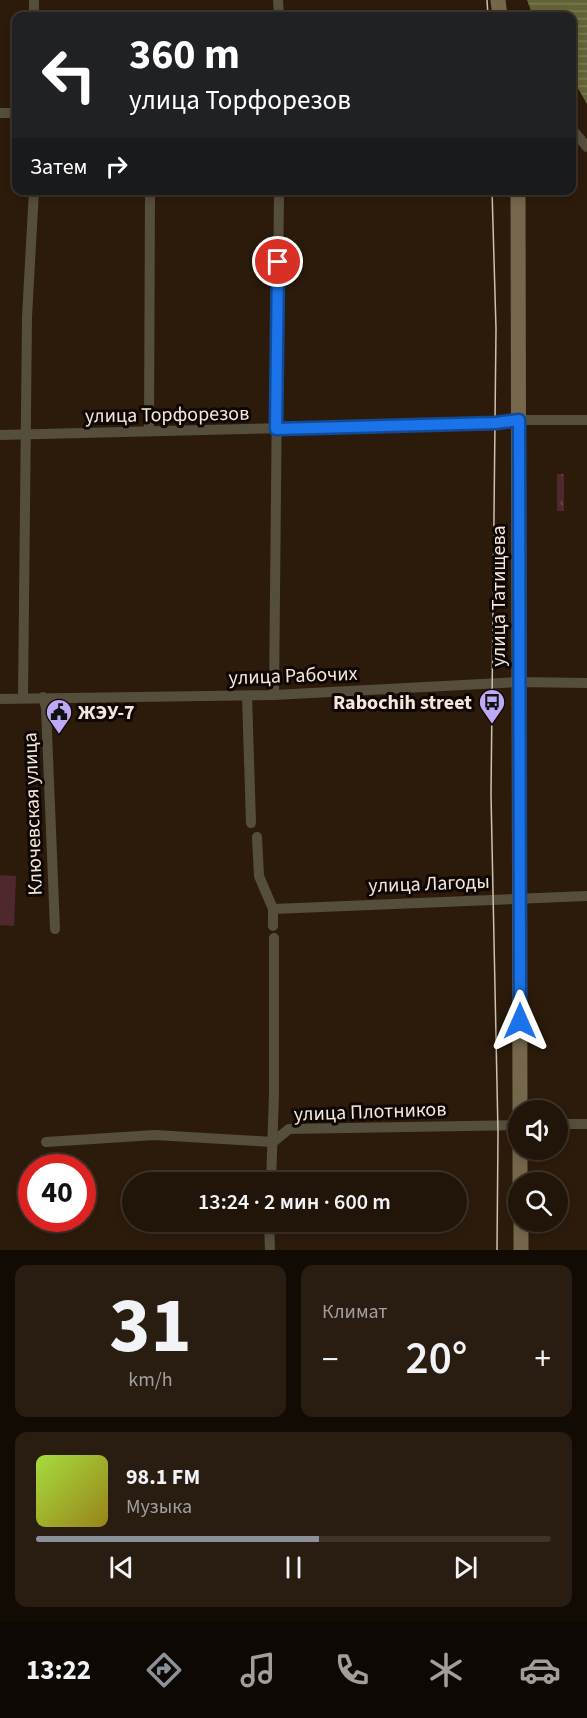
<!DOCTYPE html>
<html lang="ru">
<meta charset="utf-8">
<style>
:root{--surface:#211408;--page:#291d12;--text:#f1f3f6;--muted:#a29e9c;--line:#3e3329;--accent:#8c9099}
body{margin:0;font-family:"Source Sans 3",sans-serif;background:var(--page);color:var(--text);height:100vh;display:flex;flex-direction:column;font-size:22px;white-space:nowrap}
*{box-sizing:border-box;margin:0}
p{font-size:20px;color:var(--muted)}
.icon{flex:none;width:33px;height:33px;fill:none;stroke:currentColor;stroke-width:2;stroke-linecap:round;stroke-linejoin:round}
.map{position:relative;height:1250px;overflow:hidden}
.drawer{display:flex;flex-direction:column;gap:15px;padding:15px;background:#120b04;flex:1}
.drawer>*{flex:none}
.top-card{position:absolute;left:12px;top:12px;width:564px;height:183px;border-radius:12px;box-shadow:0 3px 9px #0003,0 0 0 2px var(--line);background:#202124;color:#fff;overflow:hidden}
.tools{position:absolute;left:508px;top:1100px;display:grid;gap:12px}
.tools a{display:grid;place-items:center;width:60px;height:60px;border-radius:50%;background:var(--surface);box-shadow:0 3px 9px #0003,0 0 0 2px var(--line);font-size:30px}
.speed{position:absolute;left:18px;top:1154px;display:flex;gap:12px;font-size:30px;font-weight:700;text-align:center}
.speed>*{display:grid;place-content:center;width:78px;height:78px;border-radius:50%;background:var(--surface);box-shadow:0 3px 9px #0003,0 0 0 2px var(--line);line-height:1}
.speed .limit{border:9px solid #d22;background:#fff;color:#111}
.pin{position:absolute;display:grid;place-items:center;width:51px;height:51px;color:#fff;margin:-26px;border:3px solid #fff;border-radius:50%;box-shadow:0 2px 6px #0007}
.me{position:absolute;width:66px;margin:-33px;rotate:0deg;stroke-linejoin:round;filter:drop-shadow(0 0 4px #0008)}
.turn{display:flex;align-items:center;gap:21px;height:126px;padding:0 18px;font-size:27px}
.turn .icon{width:78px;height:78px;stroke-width:2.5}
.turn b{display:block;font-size:42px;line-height:51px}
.then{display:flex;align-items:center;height:57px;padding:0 18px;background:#0003;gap:12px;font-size:22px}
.big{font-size:45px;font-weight:600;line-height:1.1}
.drawer .widget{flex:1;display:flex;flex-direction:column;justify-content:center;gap:9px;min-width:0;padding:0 21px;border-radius:12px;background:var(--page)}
.drawer .dial{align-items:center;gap:0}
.dial b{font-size:78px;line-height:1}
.song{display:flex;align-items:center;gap:18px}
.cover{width:72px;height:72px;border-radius:9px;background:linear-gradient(135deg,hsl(80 70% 55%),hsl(50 70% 35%))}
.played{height:6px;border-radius:3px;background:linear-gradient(90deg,var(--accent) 55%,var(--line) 55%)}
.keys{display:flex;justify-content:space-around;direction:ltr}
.heat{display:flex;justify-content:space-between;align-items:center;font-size:33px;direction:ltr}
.drawer .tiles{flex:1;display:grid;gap:15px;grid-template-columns:1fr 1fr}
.widget:last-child{grid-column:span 2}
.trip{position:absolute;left:122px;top:1172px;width:345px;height:60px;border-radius:30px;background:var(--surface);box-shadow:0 3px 9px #0003,0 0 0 2px var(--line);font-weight:600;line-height:60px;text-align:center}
.dock{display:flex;height:96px;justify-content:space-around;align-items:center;background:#0d0803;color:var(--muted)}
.dock .icon{width:42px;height:42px}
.dock .on{color:var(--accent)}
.dock b{font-size:27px;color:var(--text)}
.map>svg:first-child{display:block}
</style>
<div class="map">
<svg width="587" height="1250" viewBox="0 0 587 1250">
<defs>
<pattern id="grass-tufts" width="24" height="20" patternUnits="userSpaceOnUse" patternTransform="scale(1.5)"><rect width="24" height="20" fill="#4f282d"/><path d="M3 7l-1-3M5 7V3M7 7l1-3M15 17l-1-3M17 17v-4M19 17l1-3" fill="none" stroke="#69474b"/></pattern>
<pattern id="water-rules" width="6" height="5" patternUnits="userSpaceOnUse" patternTransform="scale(1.5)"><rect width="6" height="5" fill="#626437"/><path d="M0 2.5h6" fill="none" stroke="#797a54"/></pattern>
</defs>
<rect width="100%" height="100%" fill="#2c1b0b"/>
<!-- grass -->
<rect fill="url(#grass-tufts)" x="557" y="474" width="7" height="37"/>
<!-- pitch -->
<path fill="#4f282d" d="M0 875 16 876 14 926 0 925Z"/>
<!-- water -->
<path fill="url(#water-rules)" d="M527 0H587V104L572 78V16H533Z"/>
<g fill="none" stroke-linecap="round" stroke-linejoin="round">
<!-- street -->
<g stroke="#554e3c" stroke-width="10">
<path d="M278 0 279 16"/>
<path d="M34 16V0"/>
<path d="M0 113H16"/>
<path d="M572 129 587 147"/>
<path d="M149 431 150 190"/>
<path d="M0 435 495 423 519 420H587"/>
<path d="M274 695 279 190"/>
<path d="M247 696 251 823"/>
<path d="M43 697 46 708 55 929"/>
<path d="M23 698 27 317 34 190"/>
<path d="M0 699 274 695 519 682 587 683"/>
<path d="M257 837 259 876 273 909V926"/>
<path d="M273 909 587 896"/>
<path d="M558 1124H587"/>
<path d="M46 1142 155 1135 273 1142 289 1129 519 1125"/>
<path d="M271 1182 274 1094V938"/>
<path d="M269 1221 270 1250"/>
</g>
<!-- secondary -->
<g stroke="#74674c" stroke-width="15">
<path d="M498 0 500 16"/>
<path d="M518 190 520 1110"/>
<path d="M520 1149V1182"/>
<path d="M521 1221V1250"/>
</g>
<!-- tram -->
<g stroke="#cdc0b4" stroke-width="1.5">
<path d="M487 0 488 16"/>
<path d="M492 190 496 329 491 795 498 1133 497 1250"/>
</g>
</g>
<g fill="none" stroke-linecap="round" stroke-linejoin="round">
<!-- route casing -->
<g stroke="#114b97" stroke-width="15">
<path id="route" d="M278 262 276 429 495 423 519 420 520 1021"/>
</g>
<!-- route -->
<use href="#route" stroke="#1a73e8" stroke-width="10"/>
</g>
<!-- icons -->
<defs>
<g id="bus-pin" transform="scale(1.35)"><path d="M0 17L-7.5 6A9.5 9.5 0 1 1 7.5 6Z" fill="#bea9f4" stroke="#0f0703"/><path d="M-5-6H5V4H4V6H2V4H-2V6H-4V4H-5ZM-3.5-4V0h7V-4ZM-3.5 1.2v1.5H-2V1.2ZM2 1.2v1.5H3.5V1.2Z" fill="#111"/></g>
<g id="civic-pin" transform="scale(1.35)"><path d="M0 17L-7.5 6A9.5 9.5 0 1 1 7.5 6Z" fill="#bea9f4" stroke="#0f0703"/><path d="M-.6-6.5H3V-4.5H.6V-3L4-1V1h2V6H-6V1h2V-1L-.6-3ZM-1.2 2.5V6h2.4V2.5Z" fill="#111"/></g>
</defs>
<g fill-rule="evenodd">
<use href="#bus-pin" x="492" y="702"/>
<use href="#civic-pin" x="59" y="712"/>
</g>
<g text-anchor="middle" stroke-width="6" stroke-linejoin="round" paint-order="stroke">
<!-- street labels -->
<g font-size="20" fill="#f4e8dd" stroke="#0f0703">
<text transform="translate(167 414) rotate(-1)" y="7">улица Торфорезов</text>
<text transform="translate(498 596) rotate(-90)" y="7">улица Татищева</text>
<text transform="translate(293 675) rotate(-2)" y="7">улица Рабочих</text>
<text transform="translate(32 814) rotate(-92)" y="7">Ключевская улица</text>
<text transform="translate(429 883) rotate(-2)" y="7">улица Лагоды</text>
<text transform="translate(370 1111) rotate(-2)" y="7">улица Плотников</text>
</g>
<!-- poi labels -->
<g font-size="20" font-weight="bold" fill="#f4e8dd" stroke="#0f0703" text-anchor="end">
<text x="472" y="709">Rabochih street</text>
<text x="78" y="719" text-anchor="start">ЖЭУ-7</text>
</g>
</g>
</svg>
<div class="tools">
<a><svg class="icon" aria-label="sound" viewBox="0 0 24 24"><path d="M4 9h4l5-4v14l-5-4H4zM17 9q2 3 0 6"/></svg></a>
<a><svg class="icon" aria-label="search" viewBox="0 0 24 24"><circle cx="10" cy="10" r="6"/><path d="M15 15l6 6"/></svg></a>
</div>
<div class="speed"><div class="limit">40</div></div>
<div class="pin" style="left:278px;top:262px;background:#d93025"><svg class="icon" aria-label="arrive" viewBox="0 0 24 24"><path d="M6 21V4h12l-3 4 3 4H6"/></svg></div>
<svg class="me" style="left:520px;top:1021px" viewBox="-20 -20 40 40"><path d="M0-17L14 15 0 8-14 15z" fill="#1a73e8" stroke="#fff" stroke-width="4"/></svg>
<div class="trip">13:24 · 2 мин · 600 m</div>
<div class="top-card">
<div class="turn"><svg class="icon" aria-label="left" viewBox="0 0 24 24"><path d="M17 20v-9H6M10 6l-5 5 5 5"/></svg><div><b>360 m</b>улица Торфорезов</div></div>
<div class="then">Затем<svg class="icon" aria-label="right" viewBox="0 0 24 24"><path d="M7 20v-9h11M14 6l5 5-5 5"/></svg></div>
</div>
</div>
<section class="drawer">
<div class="tiles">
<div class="widget dial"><b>31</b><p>km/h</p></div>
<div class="widget"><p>Климат</p>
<div class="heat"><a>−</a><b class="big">20°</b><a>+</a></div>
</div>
<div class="widget">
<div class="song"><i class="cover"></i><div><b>98.1 FM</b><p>Музыка</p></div></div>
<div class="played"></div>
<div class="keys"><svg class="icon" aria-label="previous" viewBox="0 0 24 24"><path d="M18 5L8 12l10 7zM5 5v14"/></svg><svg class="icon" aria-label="pause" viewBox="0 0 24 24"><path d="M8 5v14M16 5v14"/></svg><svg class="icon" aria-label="next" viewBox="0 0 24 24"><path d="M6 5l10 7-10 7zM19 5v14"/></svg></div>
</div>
</div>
</section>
<nav class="dock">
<b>13:22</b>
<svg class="icon on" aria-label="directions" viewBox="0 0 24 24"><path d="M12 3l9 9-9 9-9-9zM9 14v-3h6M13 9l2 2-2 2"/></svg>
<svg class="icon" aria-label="music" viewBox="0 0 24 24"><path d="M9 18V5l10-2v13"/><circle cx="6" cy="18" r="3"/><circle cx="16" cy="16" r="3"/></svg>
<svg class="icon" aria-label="phone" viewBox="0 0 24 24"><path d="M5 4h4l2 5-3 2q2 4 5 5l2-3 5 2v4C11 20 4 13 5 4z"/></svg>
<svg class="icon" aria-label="climate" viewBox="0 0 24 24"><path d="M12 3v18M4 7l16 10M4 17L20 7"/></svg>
<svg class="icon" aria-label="car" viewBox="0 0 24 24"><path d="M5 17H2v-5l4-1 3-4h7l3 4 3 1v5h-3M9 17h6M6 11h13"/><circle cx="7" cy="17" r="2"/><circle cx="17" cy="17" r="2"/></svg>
</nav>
